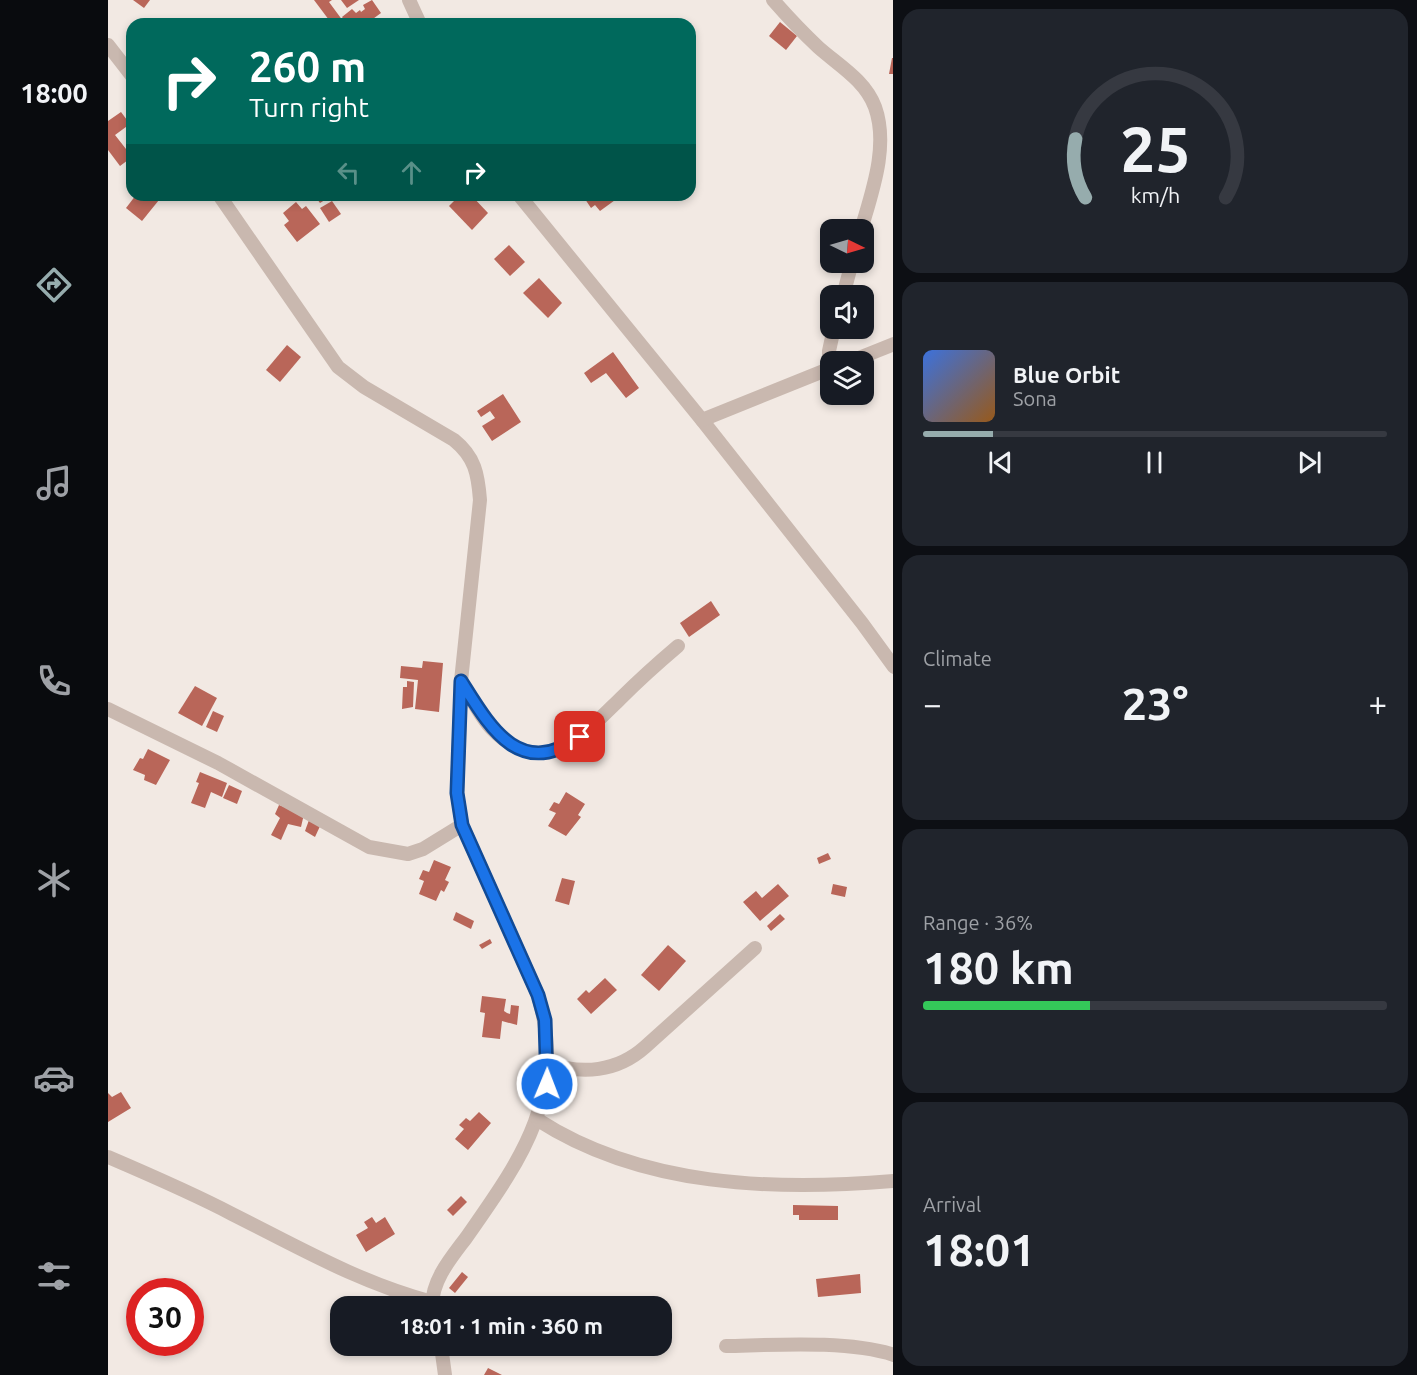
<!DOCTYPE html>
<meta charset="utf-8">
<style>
:root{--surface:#171b24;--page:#20242c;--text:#f1f3f6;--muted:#9ea1a6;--line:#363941;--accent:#96acad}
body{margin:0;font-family:Ubuntu,sans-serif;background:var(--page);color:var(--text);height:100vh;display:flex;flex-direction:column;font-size:22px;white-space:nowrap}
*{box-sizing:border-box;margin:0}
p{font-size:20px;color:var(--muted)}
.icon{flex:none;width:33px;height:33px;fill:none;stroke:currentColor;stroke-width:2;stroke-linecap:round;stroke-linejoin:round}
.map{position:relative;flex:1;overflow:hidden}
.side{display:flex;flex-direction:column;gap:9px;padding:9px;background:#0d0f14;width:524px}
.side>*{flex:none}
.guide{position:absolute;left:18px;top:18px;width:570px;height:183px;border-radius:18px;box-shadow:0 3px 9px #0003;background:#00695c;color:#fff;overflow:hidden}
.needle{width:39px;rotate:95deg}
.fabs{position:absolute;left:712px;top:219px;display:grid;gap:12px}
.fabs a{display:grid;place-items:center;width:54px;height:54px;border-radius:12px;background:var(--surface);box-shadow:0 3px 9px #0003;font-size:30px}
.speed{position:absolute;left:18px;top:1278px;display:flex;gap:12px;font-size:30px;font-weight:700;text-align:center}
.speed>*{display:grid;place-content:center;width:78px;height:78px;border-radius:50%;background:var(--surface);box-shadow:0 3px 9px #0003;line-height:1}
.speed .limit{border:9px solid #d22;background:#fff;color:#111}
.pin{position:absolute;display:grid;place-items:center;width:51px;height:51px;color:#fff;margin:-26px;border-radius:12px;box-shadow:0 3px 9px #0006}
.me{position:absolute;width:66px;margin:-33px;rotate:1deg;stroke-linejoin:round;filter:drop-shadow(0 0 4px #0008)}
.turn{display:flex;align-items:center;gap:21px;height:126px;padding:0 24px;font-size:27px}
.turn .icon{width:78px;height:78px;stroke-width:2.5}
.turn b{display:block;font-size:42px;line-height:51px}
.lanes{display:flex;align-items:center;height:57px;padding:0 24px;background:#0003;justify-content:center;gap:30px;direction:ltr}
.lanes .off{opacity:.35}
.big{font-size:45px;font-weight:700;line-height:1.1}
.side .tile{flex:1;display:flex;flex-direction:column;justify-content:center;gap:9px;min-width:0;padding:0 21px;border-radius:18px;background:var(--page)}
.side .dial{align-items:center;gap:0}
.dial svg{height:156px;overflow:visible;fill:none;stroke:var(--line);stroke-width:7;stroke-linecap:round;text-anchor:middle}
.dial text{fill:var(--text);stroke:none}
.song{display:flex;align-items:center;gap:18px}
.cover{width:72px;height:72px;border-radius:9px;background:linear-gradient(135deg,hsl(220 70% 55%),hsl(30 70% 35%))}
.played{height:6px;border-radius:3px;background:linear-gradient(90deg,var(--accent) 15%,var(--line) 15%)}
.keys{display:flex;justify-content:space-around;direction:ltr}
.heat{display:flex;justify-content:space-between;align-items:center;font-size:33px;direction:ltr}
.charge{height:9px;border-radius:4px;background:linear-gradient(90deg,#34c759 36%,var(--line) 0)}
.trip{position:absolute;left:222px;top:1296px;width:342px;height:60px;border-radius:18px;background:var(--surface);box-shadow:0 3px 9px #0003;font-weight:700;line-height:60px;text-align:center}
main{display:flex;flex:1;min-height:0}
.tab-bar{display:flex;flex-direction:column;width:108px;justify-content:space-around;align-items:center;background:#090b0e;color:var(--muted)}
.tab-bar .icon{width:42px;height:42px}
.tab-bar .active{color:var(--accent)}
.tab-bar b{font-size:27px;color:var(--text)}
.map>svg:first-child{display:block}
</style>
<main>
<nav class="tab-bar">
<b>18:00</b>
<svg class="icon active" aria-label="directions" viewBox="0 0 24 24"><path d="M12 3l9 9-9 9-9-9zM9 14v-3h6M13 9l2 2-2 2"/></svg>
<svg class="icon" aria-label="music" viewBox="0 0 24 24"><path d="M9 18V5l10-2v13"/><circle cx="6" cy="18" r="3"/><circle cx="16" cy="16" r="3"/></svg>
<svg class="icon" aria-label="phone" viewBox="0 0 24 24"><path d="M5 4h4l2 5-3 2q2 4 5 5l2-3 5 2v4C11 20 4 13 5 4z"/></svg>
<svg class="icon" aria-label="climate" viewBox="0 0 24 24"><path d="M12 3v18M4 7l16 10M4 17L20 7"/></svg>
<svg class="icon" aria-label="car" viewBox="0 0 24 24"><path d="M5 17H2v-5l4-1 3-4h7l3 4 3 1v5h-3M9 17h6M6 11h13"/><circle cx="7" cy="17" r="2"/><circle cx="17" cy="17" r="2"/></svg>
<svg class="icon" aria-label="filters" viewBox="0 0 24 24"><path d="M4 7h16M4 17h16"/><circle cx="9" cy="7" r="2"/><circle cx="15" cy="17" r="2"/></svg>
</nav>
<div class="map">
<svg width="786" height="1375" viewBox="0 0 786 1375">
<rect width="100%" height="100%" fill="#f2e9e3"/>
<!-- building -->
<g fill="#b96659">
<path d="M25 0H42L36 8Z"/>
<path d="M206 0H224L221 2 235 21 224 24Z"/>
<path d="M233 0H251L239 8Z"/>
<path d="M264 0 273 13 258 24H239L234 17 244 9 248 13 252 10 253 12 257 9 255 5Z"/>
<path d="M672 22 689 36 678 50 661 36Z"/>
<path d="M784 58H786V74H781Z"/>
<path d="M13 112 22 124 7 135 18 149 24 144V157L12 166 0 150V121Z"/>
<path d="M28 195H55L34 221 18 208Z"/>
<path d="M206 195H218L220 198 212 203Z"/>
<path d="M352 195H363L380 213 364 230 341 206Z"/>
<path d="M479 195H514L492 211 487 205 483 208 477 199Z"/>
<path d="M224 201 233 214 221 222 212 208Z"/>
<path d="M188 202 194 209 198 206 212 224 189 242 176 225 181 221 175 213Z"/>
<path d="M401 245 417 262 402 276 386 259Z"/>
<path d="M431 278 454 303 440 318 415 293Z"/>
<path d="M179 345 193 357 172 382 158 370Z"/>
<path d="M505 352 531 388 518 398 498 373 483 383 476 373Z"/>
<path d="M395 394 413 422 384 441 374 426 387 418 382 411 373 417 369 411Z"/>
<path d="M603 601 612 615 581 637 572 623Z"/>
<path d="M315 661 335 663 331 712 307 709 310 680 292 678 293 666 314 668Z"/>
<path d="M299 681 306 682 305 707 294 709 295 687H299Z"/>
<path d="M87 686 109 698 94 726 70 713Z"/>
<path d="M105 711 116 716 109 732 98 727Z"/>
<path d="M40 749 62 760 48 785 36 780 37 775 25 770 32 758 35 759Z"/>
<path d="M92 772 119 783 114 797 103 792 97 808 83 803 91 783 88 782Z"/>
<path d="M121 785 134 791 129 804 115 798Z"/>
<path d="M458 792 477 804 470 815 473 817 458 836 440 826 448 813 441 810 446 802 451 804Z"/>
<path d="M171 805 196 814 193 827 180 824 173 840 163 835 172 818 167 814Z"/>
<path d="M201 820 213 824 207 837 197 831Z"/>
<path d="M720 853 723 859 711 864 709 858Z"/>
<path d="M326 860 343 867 337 880 341 882 336 892 333 890 328 901 311 894 316 881 311 879 315 870 321 872Z"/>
<path d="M454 878 467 881 461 905 447 901Z"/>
<path d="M670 884 681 896 652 921 635 902 648 891 654 898Z"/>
<path d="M725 884 739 887 737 897 723 894Z"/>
<path d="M348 912 366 921 363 929 345 920Z"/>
<path d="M672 914 677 919 663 931 659 926Z"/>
<path d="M382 939 384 943 374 949 371 945Z"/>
<path d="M560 945 578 961 551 991 533 975Z"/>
<path d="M497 978 509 990 483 1014 469 999 478 990 481 993Z"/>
<path d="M374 996 398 999 396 1011 399 1013 402 1014 403 1005 411 1006 409 1025 394 1021 392 1039 374 1037 377 1013 372 1012Z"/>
<path d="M13 1092 23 1108 0 1122V1093L4 1097Z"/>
<path d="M371 1112 383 1123 360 1150 347 1139 356 1129 351 1125 358 1118 362 1121Z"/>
<path d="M353 1196 359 1202 345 1216 339 1210Z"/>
<path d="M685 1205 730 1206V1220H691V1215H685Z"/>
<path d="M264 1217 268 1223 277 1217 287 1234 258 1252 248 1235 260 1228 256 1222Z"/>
<path d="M354 1272 360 1277 347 1293 341 1288Z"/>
<path d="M752 1274 753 1293 710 1297 708 1279Z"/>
<path d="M380 1368 394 1375H376Z"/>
</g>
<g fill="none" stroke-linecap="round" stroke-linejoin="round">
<!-- minor -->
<g stroke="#c9b8af" stroke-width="14">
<path d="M301 0 312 24"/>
<path d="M665 0C679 16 694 32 710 47 730 65 757 80 767 107 781 146 764 192 753 230"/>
<path d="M0 45 24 76"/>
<path d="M111 195 230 367 256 387 346 440C367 457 370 474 372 500L353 681 349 793 354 825 430 995C459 1097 414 1158 358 1238 343 1258 324 1280 324 1306"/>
<path d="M411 195 594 420 754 623 786 667"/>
<path d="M735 296 744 262"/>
<path d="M741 362 786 344"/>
<path d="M721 369V351L726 328"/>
<path d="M594 420 723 368"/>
<path d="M353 681C362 696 371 715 383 728 435 782 473 737 512 699 531 680 550 663 570 646"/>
<path d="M0 709 110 763 261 847 300 854 315 849 354 825"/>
<path d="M439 1063C474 1075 509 1072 537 1047L647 948"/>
<path d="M430 1120C534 1187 666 1191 786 1181"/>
<path d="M0 1157C42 1175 84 1193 124 1214 192 1248 250 1282 324 1302"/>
<path d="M333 1346 337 1375"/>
<path d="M618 1346C667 1345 740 1340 786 1355"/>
</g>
</g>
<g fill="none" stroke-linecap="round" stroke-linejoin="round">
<!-- route casing -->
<g stroke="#114b97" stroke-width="15">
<path id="route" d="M439 1084 437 1020 430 995 354 825 349 793 353 681C382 727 411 780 472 737"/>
</g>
<!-- route -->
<use href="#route" stroke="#1a73e8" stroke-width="10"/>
</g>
</svg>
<div class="fabs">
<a><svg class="needle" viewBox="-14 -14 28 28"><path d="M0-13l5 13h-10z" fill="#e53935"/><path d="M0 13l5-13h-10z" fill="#9ea1a6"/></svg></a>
<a><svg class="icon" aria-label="sound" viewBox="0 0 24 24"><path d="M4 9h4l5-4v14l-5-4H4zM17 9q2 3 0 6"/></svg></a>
<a><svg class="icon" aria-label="layers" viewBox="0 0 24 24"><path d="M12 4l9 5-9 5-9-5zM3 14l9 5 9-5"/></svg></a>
</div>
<div class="speed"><div class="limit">30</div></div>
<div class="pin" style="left:472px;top:737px;background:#d93025"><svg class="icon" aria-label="arrive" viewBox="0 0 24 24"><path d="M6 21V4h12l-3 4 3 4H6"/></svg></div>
<svg class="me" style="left:439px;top:1084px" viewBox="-20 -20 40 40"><circle r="17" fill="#1a73e8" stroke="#fff" stroke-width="3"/><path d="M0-11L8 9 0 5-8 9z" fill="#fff"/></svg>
<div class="trip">18:01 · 1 min · 360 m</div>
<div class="guide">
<div class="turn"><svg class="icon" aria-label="right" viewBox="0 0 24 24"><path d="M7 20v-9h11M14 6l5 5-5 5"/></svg><div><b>260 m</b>Turn right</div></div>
<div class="lanes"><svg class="icon off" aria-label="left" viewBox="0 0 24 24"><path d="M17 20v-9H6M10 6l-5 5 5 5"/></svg><svg class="icon off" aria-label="ahead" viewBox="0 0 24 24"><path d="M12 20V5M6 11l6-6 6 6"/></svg><svg class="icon" aria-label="right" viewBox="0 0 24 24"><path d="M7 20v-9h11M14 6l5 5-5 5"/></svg></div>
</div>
</div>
<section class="side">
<div class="tile dial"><svg viewBox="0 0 100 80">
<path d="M14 69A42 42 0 1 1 86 69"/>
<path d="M14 69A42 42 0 0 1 9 39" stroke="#96acad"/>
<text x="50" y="56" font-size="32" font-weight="700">25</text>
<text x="50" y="72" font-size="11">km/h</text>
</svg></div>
<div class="tile">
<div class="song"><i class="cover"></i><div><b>Blue Orbit</b><p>Sona</p></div></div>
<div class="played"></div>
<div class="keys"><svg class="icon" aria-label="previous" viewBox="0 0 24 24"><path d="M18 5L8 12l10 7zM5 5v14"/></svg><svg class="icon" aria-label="pause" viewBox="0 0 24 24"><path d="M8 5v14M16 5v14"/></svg><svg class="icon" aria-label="next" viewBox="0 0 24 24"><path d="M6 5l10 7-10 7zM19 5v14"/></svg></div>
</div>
<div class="tile"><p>Climate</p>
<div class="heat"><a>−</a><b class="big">23°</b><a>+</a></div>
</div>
<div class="tile"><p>Range · 36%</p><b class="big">180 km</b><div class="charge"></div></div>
<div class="tile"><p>Arrival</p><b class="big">18:01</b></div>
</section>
</main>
